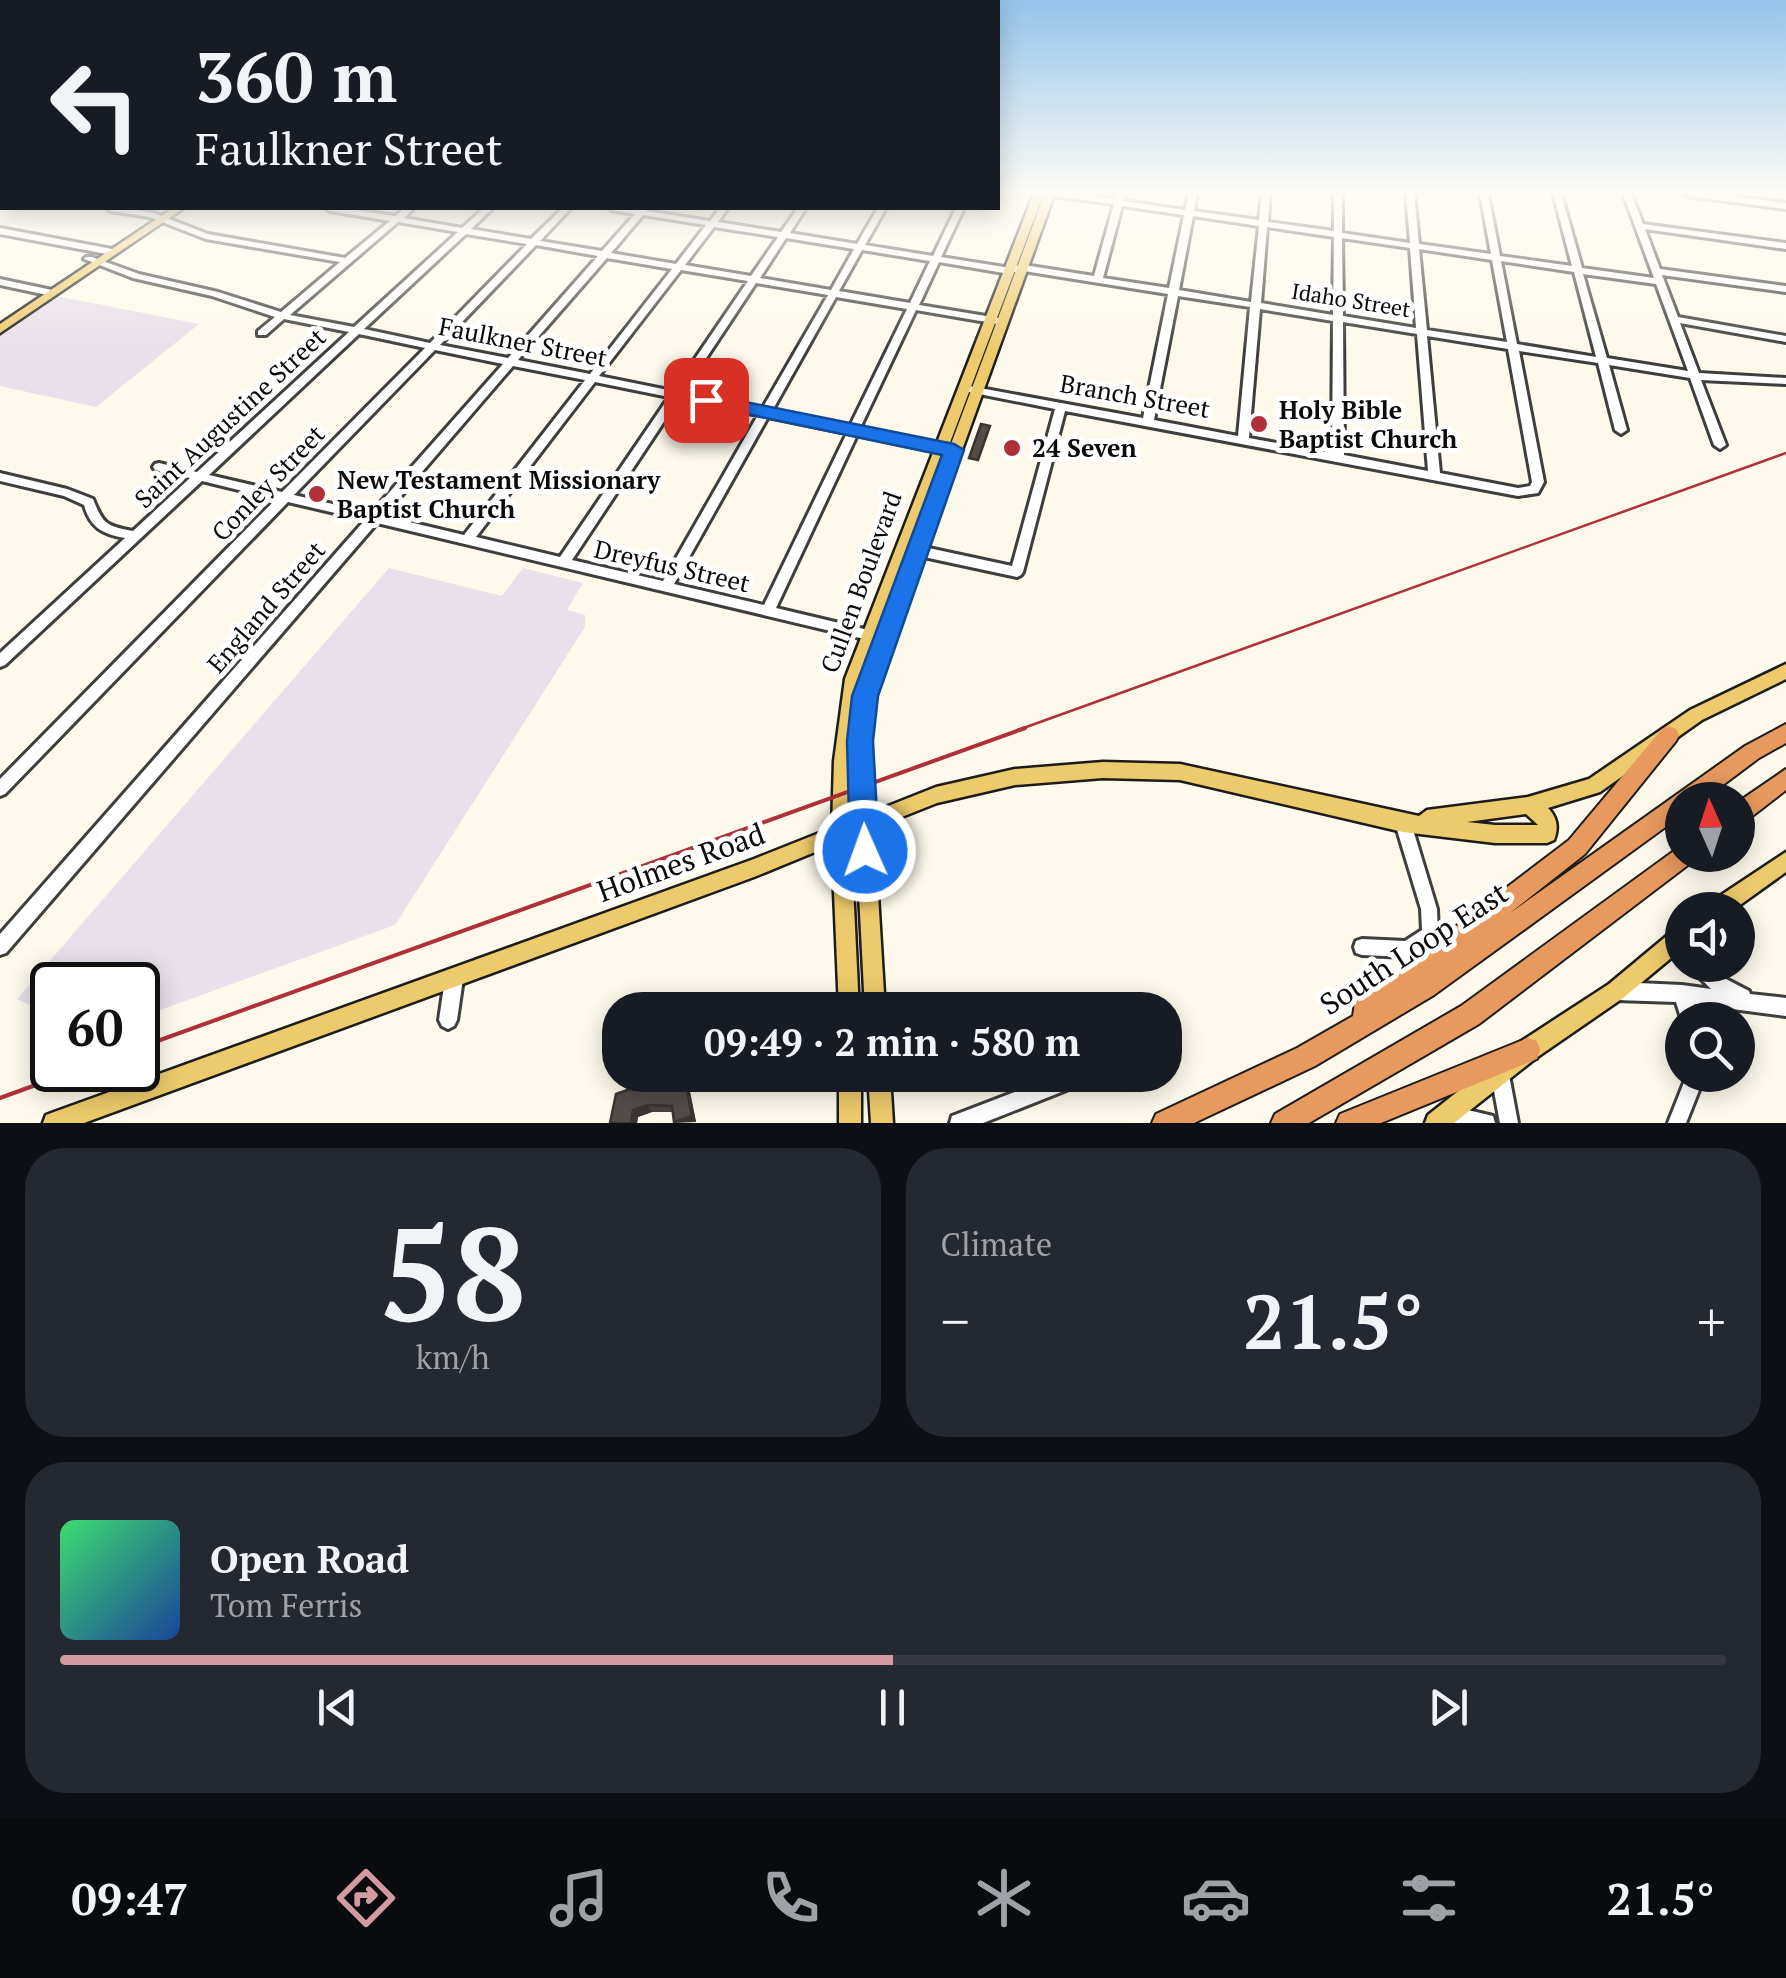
<!DOCTYPE html>
<meta charset="utf-8">
<style>
:root{--surface:#171b24;--page:#242831;--text:#f1f3f6;--muted:#9ea1a6;--line:#363941;--accent:#d39ba1}
body{margin:0;font-family:"PT Serif",serif;background:var(--page);color:var(--text);height:100vh;display:flex;flex-direction:column;font-size:38px;white-space:nowrap}
*{box-sizing:border-box;margin:0}
p{font-size:32px;color:var(--muted)}
.icon{flex:none;width:55px;height:55px;fill:none;stroke:currentColor;stroke-width:2;stroke-linecap:round;stroke-linejoin:round}
.map{position:relative;height:1123px;overflow:hidden}
.sheet{display:flex;flex-direction:column;gap:25px;padding:25px;background:#0d0f14;flex:1}
.sheet>*{flex:none}
.top-card{position:absolute;left:0px;top:0px;width:1000px;height:210px;box-shadow:0 5px 25px #0003;background:#171b24;color:var(--text);overflow:hidden}
.needle{width:65px;rotate:357deg}
.tools{position:absolute;left:1665px;top:782px;display:grid;gap:20px}
.tools a{display:grid;place-items:center;width:90px;height:90px;border-radius:50%;background:var(--surface);box-shadow:0 5px 25px #0003;font-size:50px}
.speed{position:absolute;left:30px;top:962px;display:flex;gap:20px;font-size:50px;font-weight:700;text-align:center}
.speed>*{display:grid;place-content:center;width:130px;height:130px;border-radius:50%;background:var(--surface);box-shadow:0 5px 25px #0003;line-height:1}
.speed .limit{border:5px solid #111;border-radius:15px;background:#fff;color:#111}
.pin{position:absolute;display:grid;place-items:center;width:85px;height:85px;color:#fff;margin:-42px;border-radius:20px;box-shadow:0 5px 15px #0006}
.me{position:absolute;width:110px;margin:-55px;rotate:358deg;stroke-linejoin:round;filter:drop-shadow(0 0 8px #0008)}
.turn{display:flex;align-items:center;gap:35px;height:210px;padding:0 30px;font-size:45px}
.turn .icon{width:130px;height:130px;stroke-width:2.5}
.turn b{display:block;font-size:70px;line-height:85px}
.big{font-size:75px;font-weight:700;line-height:1.1}
.sheet .card{flex:1;display:flex;flex-direction:column;justify-content:center;gap:15px;min-width:0;padding:0 35px;border-radius:40px;background:var(--page)}
.sheet .dial{align-items:center;gap:0}
.dial b{font-size:130px;line-height:1}
.song{display:flex;align-items:center;gap:30px}
.cover{width:120px;height:120px;border-radius:15px;background:linear-gradient(135deg,hsl(140 70% 55%),hsl(220 70% 35%))}
.played{height:10px;border-radius:5px;background:linear-gradient(90deg,var(--accent) 50%,var(--line) 50%)}
.keys{display:flex;justify-content:space-around;direction:ltr}
.heat{display:flex;justify-content:space-between;align-items:center;font-size:55px;direction:ltr}
.sheet .tiles{flex:1;display:grid;gap:25px;grid-template-columns:1fr 1fr}
.card:last-child{grid-column:span 2}
.trip{position:absolute;left:602px;top:992px;width:580px;height:100px;border-radius:40px;background:var(--surface);box-shadow:0 5px 25px #0003;font-weight:700;line-height:100px;text-align:center}
.menu{display:flex;height:160px;justify-content:space-around;align-items:center;background:#090b0e;color:var(--muted)}
.menu .icon{width:70px;height:70px}
.menu .current{color:var(--accent)}
.menu b{font-size:45px;color:var(--text)}
.map>svg:first-child{display:block}
</style>
<div class="map">
<svg width="1786" height="1123" viewBox="0 0 1786 1123">
<rect width="100%" height="100%" fill="#fdf9eb"/>
<!-- industrial -->
<g fill="#e8e0ea">
<path d="M56 296 199 324 96 407 0 386V334Z"/>
<path d="M389 568 502 596 523 568 583 583 567 610 585 615V627L395 925 138 1018V985H52V1015L17 999Z"/>
</g>
<g fill="none" stroke-linecap="round" stroke-linejoin="round">
<!-- minor casing -->
<g stroke="#3e3e3e" stroke-width="6">
<g id="minor">
<path d="M1050 193H1072L1115 199 1117 193H1125L1123 201 1185 210 1189 193H1197L1194 211 1259 220 1262 193H1270L1268 222 1334 231V193H1342V233L1410 243 1406 193H1414L1419 244 1491 254 1480 193H1488L1500 256 1572 266 1553 193H1561L1582 268 1654 278 1623 193H1631L1643 224 1786 243V249L1645 229 1660 269 1786 286V292L1662 275 1678 317 1786 336V342L1680 323 1699 373 1786 378V384L1701 380 1726 445 1720 449 1714 445 1690 378 1609 365 1627 430 1621 434 1615 430 1598 363 1519 351 1544 482 1538 493 1518 496 1065 411 1023 572 1021 575 1017 577 910 554 904 549 910 544 1012 566 1055 409 969 392 964 389 969 386 1143 418 1168 294 1024 271 1004 273 939 262 919 305 998 318 1003 321 998 324 916 310 860 428 949 446 955 450 949 454 857 435 776 608 877 632 882 633 884 637 882 641 877 642 377 523 6 953 0 955V934L365 520 288 502 5 794 0 796V779L276 499 202 481 5 665 0 667V653L125 538C102 534 90 527 84 505L64 496 0 481V473L67 489 93 499C103 524 106 526 133 531L190 478 155 470 153 467 155 464 159 463 197 472 349 332 284 319 266 335H258V331L275 317 212 296 133 278 84 259 86 257H92L139 274 218 292 281 312 340 262 206 239 149 217 111 211 107 208H123L154 213 208 234 345 258 390 221 330 211 326 208H342L395 216 405 208H414L404 218 462 228 484 208H493L471 229 531 239 563 208H571L540 241 602 251 635 214 611 210 610 208 639 209 647 208V211L710 221 720 208H728L718 222 781 232 798 208H806L790 233 857 244 878 208H886L865 245 933 256 956 208H964L941 257 1004 267 1024 265 1094 276 1114 204 1054 196ZM1122 206 1184 215 1169 288 1103 278ZM643 215 706 225 676 264 611 253ZM1193 216 1259 226 1251 302 1179 290ZM398 222 458 232 354 327 290 315ZM714 227 778 237 751 276 685 265ZM1267 227 1334 237 1333 315 1261 303ZM466 234 527 244 430 343 364 329ZM786 238 854 249 831 290 760 278ZM1342 238 1410 248 1416 328 1343 316ZM536 245 598 256 508 358 440 345ZM1419 249 1492 260 1507 342 1427 330ZM862 250 930 261 910 303 839 291ZM607 258 672 269 590 374 518 360ZM1501 261 1574 272 1596 357 1517 344ZM681 270 748 281 673 391 599 376ZM1583 274 1656 284 1688 371 1607 358ZM756 283 828 295 762 409 683 393ZM1178 296 1250 307 1238 436 1154 420ZM836 297 907 309 850 426 772 411ZM1260 309 1333 321 1332 453 1249 438ZM1343 322 1417 334 1428 471 1344 455ZM359 334 425 348 282 492 209 475ZM1427 336 1508 349 1532 482 1530 486 1518 488 1440 473ZM435 350 503 364 371 513 294 495ZM513 366 585 380 464 535 384 516ZM595 382 669 397 560 557 476 537ZM679 399 758 415 663 581 572 560ZM768 417 847 433 764 605 674 584Z"/>
<path d="M1684 193H1708L1786 203V209L1688 196Z"/>
<path d="M0 228 112 249 117 252 112 255 0 234Z"/>
<path d="M0 279 52 290 57 293 52 296 0 285Z"/>
<path d="M1403 816 1408 818 1411 823 1437 909 1438 934 1436 940 1407 957 1362 955 1356 953 1354 947 1356 941 1362 939 1405 941 1422 930 1421 909 1395 823 1398 818Z"/>
<path d="M1691 965H1711L1724 978 1749 991 1750 994 1786 998V1016L1694 1004 1700 1020 1682 1021 1676 1002 1616 1000 1610 997 1607 991 1610 985 1616 982 1682 985 1711 989 1693 971Z"/>
<path d="M454 970 460 973 463 979 457 1020 454 1026 448 1029 442 1026 439 1020 445 979 448 973Z"/>
<path d="M1500 1066 1506 1069 1509 1075 1518 1123H1500L1491 1075 1494 1069Z"/>
<path d="M1059 1075H1092L1089 1081 983 1123H950L952 1116Z"/>
<path d="M1687 1075H1705L1686 1123H1668Z"/>
<path d="M1451 1106 1493 1116 1495 1123H1448L1444 1122 1442 1115 1444 1108Z"/>
</g>
</g>
<!-- major casing -->
<g stroke="#1c1c1c" stroke-width="5">
<g id="major">
<path d="M1034 193H1044L861 679 860 687 1045 193H1055L873 696 869 741 873 812 936 787 1015 769 1103 762 1180 764 1419 816 1427 810 1528 797 1589 779 1690 710 1786 664V679L1702 720 1600 792 1548 808C1557 817 1559 828 1554 840L1547 843H1495L1403 832 1180 780 1103 778 1015 785 937 803 874 828 885 1010H865L856 836 851 838V844L859 1010H839L832 845 754 877 84 1123H43L46 1115 54 1112 754 859 832 828 834 761 845 679ZM852 757 855 819 851 821ZM1526 814 1538 825H1495L1467 822Z"/>
<path d="M173 208H184L0 333V324Z"/>
<path d="M1786 852V872L1733 910H1706L1709 903Z"/>
<path d="M1682 926V949L1623 998 1536 1058 1454 1123H1425L1428 1115 1520 1042 1609 984 1675 929Z"/>
<rect x="839" y="1075" width="22" height="48"/>
<path d="M868 1075H890L893 1123H871Z"/>
</g>
</g>
<!-- highway casing -->
<g stroke="#1c1c1c" stroke-width="4">
<g id="highway">
<path d="M1786 724V743L1759 758 1703 800H1682V815L1434 995 1315 1066 1194 1123H1152L1156 1114 1297 1048 1353 1016 1355 1003 1569 840 1662 729 1669 726 1676 729 1679 735 1676 741 1585 854 1510 913 1745 746Z"/>
<path d="M1786 769V790L1746 821 1738 824V802Z"/>
<path d="M1682 845V855H1695L1692 862 1479 1024 1309 1123H1271L1275 1114 1461 1006Z"/>
<path d="M1528 1038 1537 1041 1540 1050 1537 1059 1381 1123H1336L1340 1114Z"/>
</g>
</g>
<!-- minor -->
<use href="#minor" fill="#fff" fill-rule="evenodd"/>
<!-- major -->
<use href="#major" fill="#edca6b" fill-rule="evenodd"/>
<!-- highway -->
<use href="#highway" fill="#e8995e" fill-rule="evenodd"/>
<!-- rail-far1 -->
<path stroke="#af3039" stroke-width="2.5" d="M1018 730 1786 453"/>
<!-- rail -->
<g stroke="#af3039" stroke-width="4">
<path d="M138 1048 1025 728"/>
<path d="M0 1098 77 1070"/>
</g>
</g>
<!-- wall -->
<path fill="#47413f" d="M670 1075H686L687 1077 696 1122 673 1112H652L638 1117 637 1123H610Z"/>
<!-- shaded-wall -->
<g fill="#3a3533">
<path d="M684 1075 687 1077 696 1122 675 1123Z"/>
<path d="M648 1105 652 1112 638 1117 637 1123H631L633 1110Z"/>
</g>
<!-- building -->
<g fill="#534c49" stroke="#3a3533" stroke-width="2.5">
<path d="M981 424 990 426 978 460 969 458Z"/>
<path d="M670 1075H684L692 1116 674 1122 672 1106 648 1105 633 1110 631 1123H610L616 1094Z"/>
</g>
<!-- sky -->
<linearGradient id="sky" x2="0" y2="1"><stop stop-color="#93c4eb"/><stop offset="0.55" stop-color="#fefcf6"/><stop offset="1" stop-color="#fefcf6" stop-opacity="0"/></linearGradient>
<rect width="1786" height="350" fill="url(#sky)"/>
<!-- route -->
<path fill="#1a73e8" stroke="#114b97" stroke-width="2.5" d="M706 394 954 444 964 450 878 696 873 741 879 851 875 861 865 865 855 861 850 851 847 741 852 696 942 455 699 404V396Z"/>
<!-- markers -->
<g fill="#af3039" stroke="#fff" stroke-width="4">
<circle cx="1259" cy="424" r="10"/>
<circle cx="1012" cy="448" r="10"/>
<circle cx="317" cy="494" r="10"/>
</g>
<g text-anchor="middle" stroke-width="10" stroke-linejoin="round" paint-order="stroke">
<!-- far-street labels -->
<g font-size="22" fill="#0b0b0b" stroke="#fff">
<text transform="translate(1351 300) rotate(9)" y="8">Idaho Street</text>
</g>
<!-- street labels -->
<g font-size="25" fill="#0b0b0b" stroke="#fff">
<text transform="translate(523 342) rotate(11)" y="9">Faulkner Street</text>
<text transform="translate(1135 396) rotate(10)" y="9">Branch Street</text>
<text transform="translate(230 418) rotate(-43)" y="9">Saint Augustine Street</text>
<text transform="translate(268 483) rotate(-46)" y="9">Conley Street</text>
<text transform="translate(672 566) rotate(13)" y="9">Dreyfus Street</text>
<text transform="translate(861 582) rotate(-70)" y="9">Cullen Boulevard</text>
<text transform="translate(266 607) rotate(-49)" y="9">England Street</text>
</g>
<!-- poi labels -->
<g font-size="25" font-weight="bold" fill="#0b0b0b" stroke="#fff" text-anchor="start">
<text x="1279" y="419">Holy Bible<tspan x="1279" dy="29">Baptist Church</tspan></text>
<text x="1032" y="457">24 Seven</text>
<text x="337" y="489">New Testament Missionary<tspan x="337" dy="29">Baptist Church</tspan></text>
</g>
<!-- near-street labels -->
<g font-size="30" fill="#0b0b0b" stroke="#fff">
<text transform="translate(681 863) rotate(-20)" y="10">Holmes Road</text>
<text transform="translate(1414 949) rotate(-33)" y="10">South Loop East</text>
</g>
</g>
</svg>
<div class="tools">
<a><svg class="needle" viewBox="-14 -14 28 28"><path d="M0-13l5 13h-10z" fill="#e53935"/><path d="M0 13l5-13h-10z" fill="#9ea1a6"/></svg></a>
<a><svg class="icon" aria-label="sound" viewBox="0 0 24 24"><path d="M4 9h4l5-4v14l-5-4H4zM17 9q2 3 0 6"/></svg></a>
<a><svg class="icon" aria-label="search" viewBox="0 0 24 24"><circle cx="10" cy="10" r="6"/><path d="M15 15l6 6"/></svg></a>
</div>
<div class="speed"><div class="limit">60</div></div>
<div class="pin" style="left:706px;top:400px;background:#d93025"><svg class="icon" aria-label="arrive" viewBox="0 0 24 24"><path d="M6 21V4h12l-3 4 3 4H6"/></svg></div>
<svg class="me" style="left:865px;top:851px" viewBox="-20 -20 40 40"><circle r="17" fill="#1a73e8" stroke="#fff" stroke-width="3"/><path d="M0-11L8 9 0 5-8 9z" fill="#fff"/></svg>
<div class="trip">09:49 · 2 min · 580 m</div>
<div class="top-card">
<div class="turn"><svg class="icon" aria-label="left" viewBox="0 0 24 24"><path d="M17 20v-9H6M10 6l-5 5 5 5"/></svg><div><b>360 m</b>Faulkner Street</div></div>
</div>
</div>
<section class="sheet">
<div class="tiles">
<div class="card dial"><b>58</b><p>km/h</p></div>
<div class="card"><p>Climate</p>
<div class="heat"><a>−</a><b class="big">21.5°</b><a>+</a></div>
</div>
<div class="card">
<div class="song"><i class="cover"></i><div><b>Open Road</b><p>Tom Ferris</p></div></div>
<div class="played"></div>
<div class="keys"><svg class="icon" aria-label="previous" viewBox="0 0 24 24"><path d="M18 5L8 12l10 7zM5 5v14"/></svg><svg class="icon" aria-label="pause" viewBox="0 0 24 24"><path d="M8 5v14M16 5v14"/></svg><svg class="icon" aria-label="next" viewBox="0 0 24 24"><path d="M6 5l10 7-10 7zM19 5v14"/></svg></div>
</div>
</div>
</section>
<nav class="menu">
<b>09:47</b>
<svg class="icon current" aria-label="directions" viewBox="0 0 24 24"><path d="M12 3l9 9-9 9-9-9zM9 14v-3h6M13 9l2 2-2 2"/></svg>
<svg class="icon" aria-label="music" viewBox="0 0 24 24"><path d="M9 18V5l10-2v13"/><circle cx="6" cy="18" r="3"/><circle cx="16" cy="16" r="3"/></svg>
<svg class="icon" aria-label="phone" viewBox="0 0 24 24"><path d="M5 4h4l2 5-3 2q2 4 5 5l2-3 5 2v4C11 20 4 13 5 4z"/></svg>
<svg class="icon" aria-label="climate" viewBox="0 0 24 24"><path d="M12 3v18M4 7l16 10M4 17L20 7"/></svg>
<svg class="icon" aria-label="car" viewBox="0 0 24 24"><path d="M5 17H2v-5l4-1 3-4h7l3 4 3 1v5h-3M9 17h6M6 11h13"/><circle cx="7" cy="17" r="2"/><circle cx="17" cy="17" r="2"/></svg>
<svg class="icon" aria-label="filters" viewBox="0 0 24 24"><path d="M4 7h16M4 17h16"/><circle cx="9" cy="7" r="2"/><circle cx="15" cy="17" r="2"/></svg>
<b>21.5°</b>
</nav>
